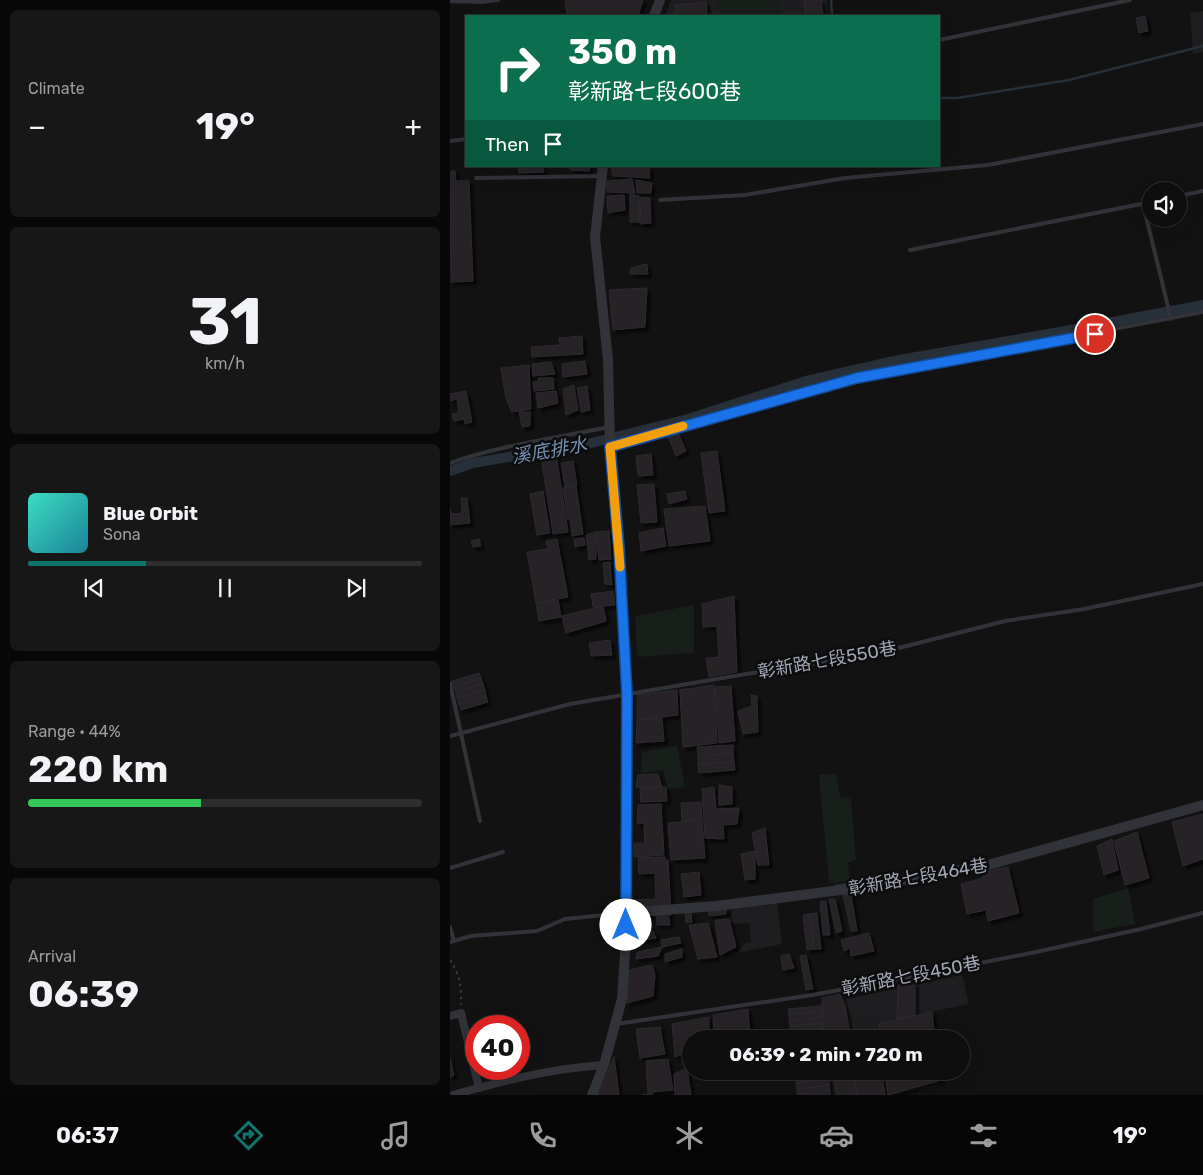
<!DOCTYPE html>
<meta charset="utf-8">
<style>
:root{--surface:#0e0e0e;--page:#171717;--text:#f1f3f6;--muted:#9b9c9e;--line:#2e2e2e;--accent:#0f766e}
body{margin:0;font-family:Rubik,"Noto Sans TC",sans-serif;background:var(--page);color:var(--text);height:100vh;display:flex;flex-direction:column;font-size:19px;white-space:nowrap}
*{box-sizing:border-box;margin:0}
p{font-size:16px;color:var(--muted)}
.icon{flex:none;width:28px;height:28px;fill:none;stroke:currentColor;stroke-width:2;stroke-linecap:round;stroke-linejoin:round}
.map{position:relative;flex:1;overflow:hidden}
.side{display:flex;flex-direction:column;gap:10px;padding:10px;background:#080808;width:450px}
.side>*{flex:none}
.top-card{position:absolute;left:15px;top:15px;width:475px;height:152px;border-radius:0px;box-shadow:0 5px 20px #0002,0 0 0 1px var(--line);background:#0b6e4f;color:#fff;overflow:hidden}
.buttons{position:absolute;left:692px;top:182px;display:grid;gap:10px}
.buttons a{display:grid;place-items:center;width:45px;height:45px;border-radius:50%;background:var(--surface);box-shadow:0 5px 20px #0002,0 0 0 1px var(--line);font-size:25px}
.speed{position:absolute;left:15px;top:1015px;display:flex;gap:10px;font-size:25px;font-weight:700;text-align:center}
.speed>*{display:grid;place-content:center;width:65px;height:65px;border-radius:50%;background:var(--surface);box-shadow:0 5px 20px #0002,0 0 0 1px var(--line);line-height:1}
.speed .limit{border:8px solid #d22;background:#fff;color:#111}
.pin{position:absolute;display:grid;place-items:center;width:42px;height:42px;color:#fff;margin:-21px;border:2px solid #fff;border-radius:50%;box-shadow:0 1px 5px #0007}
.me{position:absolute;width:55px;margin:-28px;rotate:0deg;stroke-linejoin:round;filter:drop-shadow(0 0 4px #0008)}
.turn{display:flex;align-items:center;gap:18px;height:105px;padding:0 20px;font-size:22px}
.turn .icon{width:65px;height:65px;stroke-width:2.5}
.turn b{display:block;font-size:35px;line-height:42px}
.then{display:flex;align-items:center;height:48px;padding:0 20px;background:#0003;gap:10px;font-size:19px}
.big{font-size:38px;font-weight:700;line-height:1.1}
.side .card{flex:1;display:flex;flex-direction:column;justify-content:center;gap:8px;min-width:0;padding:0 18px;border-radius:8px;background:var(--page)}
.side .dial{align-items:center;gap:0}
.dial b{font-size:65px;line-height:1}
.song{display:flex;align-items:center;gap:15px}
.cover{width:60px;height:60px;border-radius:8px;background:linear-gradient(135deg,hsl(170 70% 55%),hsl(190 70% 35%))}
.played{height:5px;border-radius:2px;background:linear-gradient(90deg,var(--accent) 30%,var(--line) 30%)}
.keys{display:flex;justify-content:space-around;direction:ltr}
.heat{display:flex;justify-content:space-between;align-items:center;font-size:28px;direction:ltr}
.charge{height:8px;border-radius:4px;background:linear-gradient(90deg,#34c759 44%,var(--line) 0)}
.trip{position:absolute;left:232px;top:1030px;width:288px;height:50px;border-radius:25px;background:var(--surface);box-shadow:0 5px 20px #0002,0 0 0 1px var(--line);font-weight:700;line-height:50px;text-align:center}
.tabs{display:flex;height:80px;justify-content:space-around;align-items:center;background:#060606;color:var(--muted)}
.tabs .icon{width:35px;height:35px}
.tabs .active{color:var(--accent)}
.tabs b{font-size:22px;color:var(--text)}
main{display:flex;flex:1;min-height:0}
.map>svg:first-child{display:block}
</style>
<main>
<section class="side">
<div class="card"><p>Climate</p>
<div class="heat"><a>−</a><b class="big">19°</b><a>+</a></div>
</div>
<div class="card dial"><b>31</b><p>km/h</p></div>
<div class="card">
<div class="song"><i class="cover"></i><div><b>Blue Orbit</b><p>Sona</p></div></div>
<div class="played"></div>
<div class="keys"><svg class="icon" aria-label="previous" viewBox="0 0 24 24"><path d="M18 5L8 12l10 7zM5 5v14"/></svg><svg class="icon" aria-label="pause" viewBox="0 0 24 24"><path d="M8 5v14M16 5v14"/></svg><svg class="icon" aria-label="next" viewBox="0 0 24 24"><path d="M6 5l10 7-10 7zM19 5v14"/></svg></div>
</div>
<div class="card"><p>Range · 44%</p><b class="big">220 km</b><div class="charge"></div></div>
<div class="card"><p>Arrival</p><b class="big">06:39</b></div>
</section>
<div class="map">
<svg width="753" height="1095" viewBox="0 0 753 1095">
<defs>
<filter id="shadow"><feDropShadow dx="3.5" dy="3.5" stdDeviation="1" flood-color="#0009"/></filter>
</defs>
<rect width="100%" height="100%" fill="#121213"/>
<!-- built -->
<g fill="#1e1e20">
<path d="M221 0H377L378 16H215Z"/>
<path d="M753 11V52L743 54 740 13Z"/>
<path d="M327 902 332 944 287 953 294 944 301 942 299 923 282 924 281 908Z"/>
<path d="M512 975 519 1004 480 1012 484 1039H372L367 1005Z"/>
<path d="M376 1071H488L490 1086 445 1095H380Z"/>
</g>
<!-- green -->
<g fill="#181e19">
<path d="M266 0H329L331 16H320L319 14 317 16H274L268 8Z"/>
<path d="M244 605V653L187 657 185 616Z"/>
<path d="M227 745 235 787 218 789 213 770 191 773 192 752Z"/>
<path d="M386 773 390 797 401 799 406 859 398 863 400 881 379 883 369 775Z"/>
<path d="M678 888 685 924 643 932V899Z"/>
</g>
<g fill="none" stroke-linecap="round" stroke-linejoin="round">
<!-- stream -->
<g stroke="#272f38" stroke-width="2.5">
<path d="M381 0 382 16"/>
<path d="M489 98H507L619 80 753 46"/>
<path d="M385 886 446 876"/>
</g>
<!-- canal -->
<path stroke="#272f38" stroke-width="10" d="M0 471 23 463 141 443 238 419 356 381 449 360 610 332 753 305"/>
</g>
<!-- building -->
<g fill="#252427" stroke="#2c2b30" filter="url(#shadow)">
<path d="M115 0H193L188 16H117Z"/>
<path d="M354 0H371L373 16H356Z"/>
<path d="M256 2 257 16H226L225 5Z"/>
<path d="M695 16 698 31 689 33 686 18Z"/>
<path d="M68 166H93L94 172 69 173Z"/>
<path d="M120 166H140L139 171 120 170Z"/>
<path d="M161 166 199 168 200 178 163 176Z"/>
<path d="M0 171H5L6 181H19L23 281 1 282Z"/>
<path d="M182 179 185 193 157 192V181Z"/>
<path d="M186 180 202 183 201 193H187Z"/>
<path d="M180 194 189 196 190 222H180Z"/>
<path d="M174 195 175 210 158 213 157 196Z"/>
<path d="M191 197 200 198 201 223 190 224Z"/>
<path d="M197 264 198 274H180L181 268Z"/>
<path d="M197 288 195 327 163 330 159 290Z"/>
<path d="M132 336 133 354 82 357 81 347 110 345 109 338Z"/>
<path d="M135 361 137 374 113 377 112 364Z"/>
<path d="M101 362 105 374 83 376 82 364Z"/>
<path d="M79 365 81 409 62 412 56 399 51 368Z"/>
<path d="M88 378H103L104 389 84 391 83 382 89 381Z"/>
<path d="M124 385 128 410 116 415 113 389Z"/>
<path d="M137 386 140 410 131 412 127 388Z"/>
<path d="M16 391 22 422 15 424 14 419 4 421 2 414 9 413 7 399 0 401V394Z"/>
<path d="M106 391 108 403 88 408 86 393Z"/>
<path d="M69 412H80V426L72 427Z"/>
<path d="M228 433 236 451 226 456 217 434Z"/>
<path d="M267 451 275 511 259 513 251 453Z"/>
<path d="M106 453 118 532 103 534 91 456Z"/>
<path d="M201 454 203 475 188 476 186 456Z"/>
<path d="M123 461 127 485 115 487 111 463Z"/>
<path d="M204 484 207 522 191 523 187 485Z"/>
<path d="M126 486 133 534 122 536 120 519 118 520 113 488Z"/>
<path d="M93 491 100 533 87 535 80 494Z"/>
<path d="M235 491 237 499 219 504 217 494Z"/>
<path d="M11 498H17L20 523 0 525V508L1 514 12 513Z"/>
<path d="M255 506 260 541 219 546 214 509Z"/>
<path d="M213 528 216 546 191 551 189 533Z"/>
<path d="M159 531 161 559 149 560 146 532Z"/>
<path d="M146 532V559L139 560 136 535Z"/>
<path d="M134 538 135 545 125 547 124 539Z"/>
<path d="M29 539 31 546 23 547 21 541Z"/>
<path d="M107 539 118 597 86 603 77 552 98 549 96 541Z"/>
<path d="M160 562 162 585 155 584 153 563Z"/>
<path d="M163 591 165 605 143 607 141 594Z"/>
<path d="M284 596 287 672 259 677 256 658 269 657 267 626 253 627 252 604Z"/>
<path d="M108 600 111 617 89 621 86 604Z"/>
<path d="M153 606 156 621 116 633 112 616Z"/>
<path d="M160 640 162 655 141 656 139 643Z"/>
<path d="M29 673 31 678 4 687 2 681Z"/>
<path d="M31 678 33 684 6 692 4 687Z"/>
<path d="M33 684 35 690 7 698 6 692Z"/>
<path d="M264 685 267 743 233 747 230 690Z"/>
<path d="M281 686 285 741 269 743 265 687Z"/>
<path d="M35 690 36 696 9 704 7 698Z"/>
<path d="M227 690 228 715 187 720V695Z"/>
<path d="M301 695 307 696 308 732 293 734 288 711 302 706Z"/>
<path d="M36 696 38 702 11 710 9 704Z"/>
<path d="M212 718 214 741 186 743 187 720Z"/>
<path d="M283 745V753L248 756 247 747Z"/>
<path d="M283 753 284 762 248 764V756Z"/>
<path d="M284 762 285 770 249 773 248 764Z"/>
<path d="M208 774 212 788 186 787 188 775Z"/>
<path d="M269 785 282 787V804L269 805Z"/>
<path d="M216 787 217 801 191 802 190 788Z"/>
<path d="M264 787 266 809 289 808 287 824 273 825 274 839 255 838 252 789Z"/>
<path d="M251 802 252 820 232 822 231 803Z"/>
<path d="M211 804 214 855 184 857V843H195L194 823 187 824 188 805Z"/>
<path d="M753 814V859L733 866 722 822Z"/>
<path d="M252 820 255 858 221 860 218 823Z"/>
<path d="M315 828 319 865H308L302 833Z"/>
<path d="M687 832 699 878 675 885 664 841Z"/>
<path d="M662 839 668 870 654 875 647 846Z"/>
<path d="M305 851V879L295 880 291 854Z"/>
<path d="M215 857V861L218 860 221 915 182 916 181 900 206 899 205 873 189 874 188 858Z"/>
<path d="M558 867 569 913 538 921 536 910 517 914 511 884 533 878 532 872Z"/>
<path d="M249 872 251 895 234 897 231 874Z"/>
<path d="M401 894 407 931H401L393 895Z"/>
<path d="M379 899H385L392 931 386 933Z"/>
<path d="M376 901 380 935H373L370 902Z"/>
<path d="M276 909V914L259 916 258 910Z"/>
<path d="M241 912 242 922 236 923 235 913Z"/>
<path d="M218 913 220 925H207L206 915Z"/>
<path d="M367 913 371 949H364L360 914Z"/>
<path d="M360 914 364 949 357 950 353 915Z"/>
<path d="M279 919 286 947 270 955 265 920Z"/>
<path d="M258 923 267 957 248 959 239 925Z"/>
<path d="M203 931 206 938 184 941 183 933Z"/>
<path d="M419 933 424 951 401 956 400 948 394 951 391 940Z"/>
<path d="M229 937 231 943 212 947 211 940Z"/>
<path d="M212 947 208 956 186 959 187 952Z"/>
<path d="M232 949V957L215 962V954Z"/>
<path d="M339 954 344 968 333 970 331 956Z"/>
<path d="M356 955 363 989 356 990 350 956Z"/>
<path d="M202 965 205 975 203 996 177 1003 179 970Z"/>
<path d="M465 983V1015L447 1019 448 985Z"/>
<path d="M390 994 395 1006 401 1039H376L373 1026 372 998Z"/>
<path d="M370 1006 371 1011 339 1015 338 1009Z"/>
<path d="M298 1009 300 1039H264L263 1015Z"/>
<path d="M371 1011 372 1017 339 1021V1015Z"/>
<path d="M482 1012 485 1039H431L429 1024Z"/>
<path d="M259 1017V1039H241V1051L225 1057 222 1024Z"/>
<path d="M372 1017V1023L340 1026 339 1021Z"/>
<path d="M372 1023 373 1028 340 1032V1026Z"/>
<path d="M210 1027 215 1054 190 1058 186 1029Z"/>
<path d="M373 1028 374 1034 341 1038 340 1032Z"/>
<path d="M374 1034V1039H341V1038Z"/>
<path d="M164 1057 169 1095H148Z"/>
<path d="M0 1058 4 1075 0 1077Z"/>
<path d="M218 1059 223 1090 203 1092 202 1095H192L198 1094 196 1061Z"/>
<path d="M237 1068 241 1095H225L224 1074Z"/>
<path d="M345 1071H378V1074L346 1077Z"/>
<path d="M382 1071H407L411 1095H387Z"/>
<path d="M403 1071H431L435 1095H407Z"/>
<path d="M435 1071H490L491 1080 438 1095Z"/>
<path d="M378 1074 379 1079 346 1083V1077Z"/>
<path d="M379 1079V1085L347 1089 346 1083Z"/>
<path d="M379 1085 380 1091 347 1094V1089Z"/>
<path d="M380 1091V1095H348L347 1094Z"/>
</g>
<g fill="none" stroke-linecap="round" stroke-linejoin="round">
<!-- path -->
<path stroke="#383a40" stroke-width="2" stroke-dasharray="2.5 4" stroke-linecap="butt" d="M0 960C11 977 11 985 11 1005"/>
<!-- service -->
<g stroke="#323339" stroke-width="4">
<path d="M0 1 31 2 48 0"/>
<path d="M489 40 680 0"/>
<path d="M0 141 16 139"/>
<path d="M26 178 151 176"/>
<path d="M729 196 753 191"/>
<path d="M210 200 295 195 395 178 538 165 753 124"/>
<path d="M693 204 721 319"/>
<path d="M460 250 701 202"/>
<path d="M160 447 407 378 753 312"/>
<path d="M0 463C51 445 106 438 159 427"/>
<path d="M0 683 30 821"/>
<path d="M0 736 120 704 296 674 421 655 555 621 634 609 753 584"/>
<path d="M0 868 53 852"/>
<path d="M0 927 4 941"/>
<path d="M0 942 21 936 87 931 115 919 174 913"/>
<path d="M166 1024 362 995 444 980 586 952 691 929 753 913"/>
</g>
<!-- minor -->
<g stroke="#323339" stroke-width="8">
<path d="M0 1016 11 1013 29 1088"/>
<path d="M3 1095C52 1081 103 1068 154 1065"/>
</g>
<!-- tertiary -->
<g stroke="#323339" stroke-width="10">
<path d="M204 16 210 0"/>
<path d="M175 913 266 906 329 898 413 887 538 865 753 805"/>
<path d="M142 1095 154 1065 172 999 176 937 177 695 169 548 160 447 158 360 145 237 153 166"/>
</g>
</g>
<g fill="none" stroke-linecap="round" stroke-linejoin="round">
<!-- route casing -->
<g stroke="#114b97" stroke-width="12">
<path id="route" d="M176 925 177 695 169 548 160 447 407 378 645 334"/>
</g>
<!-- route -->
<use href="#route" stroke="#1a73e8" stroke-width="9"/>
<!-- slow -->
<path stroke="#f59e0b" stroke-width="9" d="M170 567 160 447 233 426"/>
</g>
<g text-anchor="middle" stroke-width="5" stroke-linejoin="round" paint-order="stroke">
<!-- street labels -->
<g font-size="18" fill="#a2a6b5" stroke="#0d0d0e">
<text transform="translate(377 660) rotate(-10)" y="6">彰新路七段550巷</text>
<text transform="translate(468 877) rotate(-10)" y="6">彰新路七段464巷</text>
<text transform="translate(461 976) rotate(-11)" y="6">彰新路七段450巷</text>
</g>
<!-- water labels -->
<g font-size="19" font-style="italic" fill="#7690b3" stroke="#0d0d0e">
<text transform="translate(99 450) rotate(-10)" y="7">溪底排水</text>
</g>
</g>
</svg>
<div class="buttons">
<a><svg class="icon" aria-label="sound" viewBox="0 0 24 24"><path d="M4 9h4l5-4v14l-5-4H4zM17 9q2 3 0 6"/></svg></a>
</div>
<div class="speed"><div class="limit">40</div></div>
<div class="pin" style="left:645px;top:334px;background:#d93025"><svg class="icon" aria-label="arrive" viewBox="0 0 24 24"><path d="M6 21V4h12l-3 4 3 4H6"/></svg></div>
<svg class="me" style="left:176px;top:925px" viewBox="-20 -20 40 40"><circle r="19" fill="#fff"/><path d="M0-13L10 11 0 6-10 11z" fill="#1a73e8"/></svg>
<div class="trip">06:39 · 2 min · 720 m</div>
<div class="top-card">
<div class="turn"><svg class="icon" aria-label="right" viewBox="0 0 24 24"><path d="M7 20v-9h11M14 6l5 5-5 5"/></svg><div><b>350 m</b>彰新路七段600巷</div></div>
<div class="then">Then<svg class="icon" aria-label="arrive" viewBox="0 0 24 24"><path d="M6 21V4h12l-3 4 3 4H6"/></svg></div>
</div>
</div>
</main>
<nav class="tabs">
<b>06:37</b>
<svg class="icon active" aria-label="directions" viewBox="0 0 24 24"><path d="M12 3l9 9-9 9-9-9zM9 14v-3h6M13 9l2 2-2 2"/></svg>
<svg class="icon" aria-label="music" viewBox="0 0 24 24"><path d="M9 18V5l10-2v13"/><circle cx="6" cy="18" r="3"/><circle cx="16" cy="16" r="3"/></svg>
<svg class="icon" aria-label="phone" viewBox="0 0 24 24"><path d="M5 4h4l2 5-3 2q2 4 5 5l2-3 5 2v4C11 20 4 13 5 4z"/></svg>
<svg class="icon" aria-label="climate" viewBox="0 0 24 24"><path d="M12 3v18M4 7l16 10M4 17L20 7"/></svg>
<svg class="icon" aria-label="car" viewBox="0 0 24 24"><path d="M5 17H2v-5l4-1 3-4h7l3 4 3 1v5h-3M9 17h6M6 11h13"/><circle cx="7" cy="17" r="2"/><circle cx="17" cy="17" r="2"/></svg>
<svg class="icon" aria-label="filters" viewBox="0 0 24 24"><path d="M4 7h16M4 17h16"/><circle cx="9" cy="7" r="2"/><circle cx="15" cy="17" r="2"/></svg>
<b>19°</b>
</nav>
